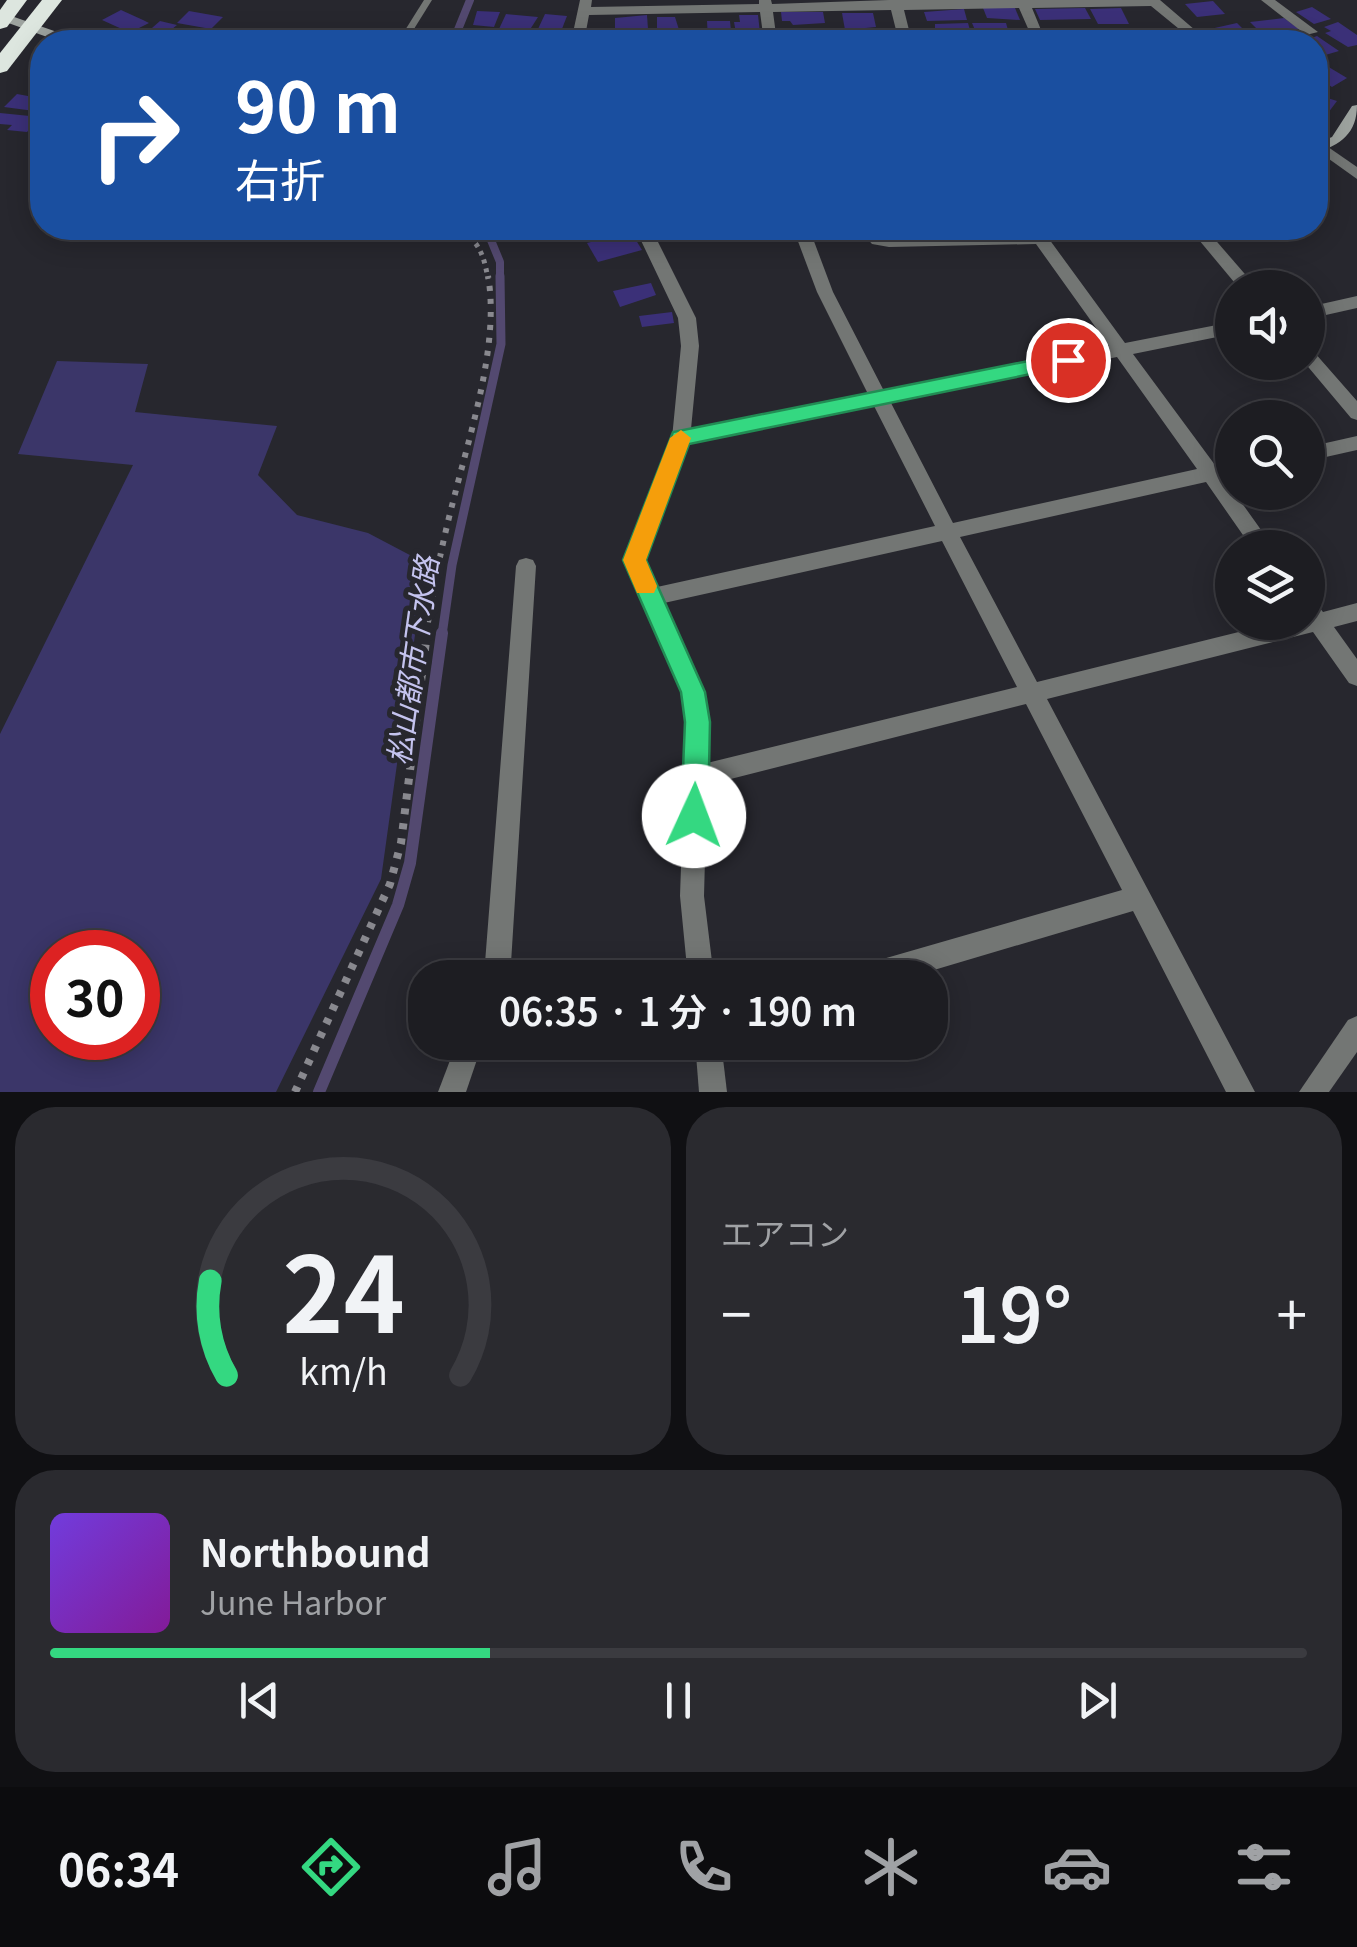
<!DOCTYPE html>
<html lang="ja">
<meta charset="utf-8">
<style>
:root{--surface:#1d1d22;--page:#2a2a2f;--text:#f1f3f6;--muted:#a0a2a5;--line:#3b3b40;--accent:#34d881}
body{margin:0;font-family:Georgia,"Noto Sans JP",serif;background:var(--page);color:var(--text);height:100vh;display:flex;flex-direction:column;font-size:38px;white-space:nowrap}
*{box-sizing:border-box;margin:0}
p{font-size:32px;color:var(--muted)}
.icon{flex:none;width:55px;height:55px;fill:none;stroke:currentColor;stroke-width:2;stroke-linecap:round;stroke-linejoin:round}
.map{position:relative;height:1092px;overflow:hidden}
.drawer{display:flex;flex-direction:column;gap:15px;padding:15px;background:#101013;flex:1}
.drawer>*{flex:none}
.guide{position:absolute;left:30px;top:30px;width:1298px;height:210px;border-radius:40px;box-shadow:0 5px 25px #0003,0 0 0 2px var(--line);background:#1a4fa0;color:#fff;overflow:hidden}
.fabs{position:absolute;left:1215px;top:270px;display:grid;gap:20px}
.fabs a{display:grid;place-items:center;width:110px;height:110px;border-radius:50%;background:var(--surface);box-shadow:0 5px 25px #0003,0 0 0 2px var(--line);font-size:50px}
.speed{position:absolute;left:30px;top:930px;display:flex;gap:20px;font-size:50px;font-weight:700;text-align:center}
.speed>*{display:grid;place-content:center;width:130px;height:130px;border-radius:50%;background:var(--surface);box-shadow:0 5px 25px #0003,0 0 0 2px var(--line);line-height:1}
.speed .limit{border:15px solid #d22;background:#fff;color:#111}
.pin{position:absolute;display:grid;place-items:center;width:85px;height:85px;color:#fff;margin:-42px;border:5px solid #fff;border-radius:50%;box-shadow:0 2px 10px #0007}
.me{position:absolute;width:110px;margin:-55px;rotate:2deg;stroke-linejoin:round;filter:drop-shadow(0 0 8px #0008)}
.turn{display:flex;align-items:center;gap:35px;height:210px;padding:0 40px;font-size:45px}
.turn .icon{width:130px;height:130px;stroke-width:2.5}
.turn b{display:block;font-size:70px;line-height:85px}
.big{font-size:75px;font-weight:600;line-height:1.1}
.drawer .widget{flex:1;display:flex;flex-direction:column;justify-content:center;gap:15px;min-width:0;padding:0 35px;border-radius:40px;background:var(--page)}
.drawer .dial{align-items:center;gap:0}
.dial svg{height:260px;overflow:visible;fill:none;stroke:var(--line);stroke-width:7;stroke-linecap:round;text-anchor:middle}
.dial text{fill:var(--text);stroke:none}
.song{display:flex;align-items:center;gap:30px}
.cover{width:120px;height:120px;border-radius:15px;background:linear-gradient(135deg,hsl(260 70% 55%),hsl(290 70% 35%))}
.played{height:10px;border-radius:5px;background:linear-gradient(90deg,var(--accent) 35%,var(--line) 35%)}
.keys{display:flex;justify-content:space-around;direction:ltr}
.heat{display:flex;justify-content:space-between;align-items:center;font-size:55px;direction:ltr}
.drawer .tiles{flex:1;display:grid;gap:15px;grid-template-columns:1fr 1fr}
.widget:last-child{grid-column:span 2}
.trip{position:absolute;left:408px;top:960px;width:540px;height:100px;border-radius:40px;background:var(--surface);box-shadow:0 5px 25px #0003,0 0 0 2px var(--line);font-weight:600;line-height:100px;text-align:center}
.tabs{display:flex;height:160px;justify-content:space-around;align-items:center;background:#0c0c0e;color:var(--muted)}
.tabs .icon{width:70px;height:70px}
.tabs .active{color:var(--accent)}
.tabs b{font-size:45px;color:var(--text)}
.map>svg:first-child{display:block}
</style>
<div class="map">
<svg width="1357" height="1092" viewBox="0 0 1357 1092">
<rect width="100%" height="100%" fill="#27272e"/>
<!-- green -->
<path fill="#3b3669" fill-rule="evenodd" d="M57 361 148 364 135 412 277 426 258 475 297 515 368 533 425 563 381 879 276 1092H0V734L133 465 18 454ZM52 952H138V1038H52Z"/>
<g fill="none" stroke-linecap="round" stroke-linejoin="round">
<!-- stream-far2 -->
<g stroke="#534970" stroke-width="8">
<path d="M453 42 470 0"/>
<path d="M486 228 500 262V279"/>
</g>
<!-- stream-far1 -->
<path stroke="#534970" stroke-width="9" d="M442 635 452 565 501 344 500 276"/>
<!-- stream -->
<path stroke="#534970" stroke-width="12" d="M319 1092 398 905 410 863 442 633"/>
</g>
<!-- building -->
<g fill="#3b3078">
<path d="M1213 1 1225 14 1197 17 1185 4Z"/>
<path d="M1312 7 1331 19 1314 24 1296 12Z"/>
<path d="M983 8H1015L1020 20 987 18Z"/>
<path d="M1085 8 1091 19 1040 20 1035 9Z"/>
<path d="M1121 8 1129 24H1098L1090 9Z"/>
<path d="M964 9 967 20 927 21 924 12Z"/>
<path d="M121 10 143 20 149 23 135 30H124L102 20Z"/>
<path d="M189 11 223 17 211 29 177 23Z"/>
<path d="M477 11 500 12 494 27 473 25Z"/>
<path d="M781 12H823L825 23 793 25 790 21H782Z"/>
<path d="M842 13H873L876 27 845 30Z"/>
<path d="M506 14 538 17 531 28 499 29Z"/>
<path d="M545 14 567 16 560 34 538 29Z"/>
<path d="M647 15 648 29 615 30V18Z"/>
<path d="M739 15H758L760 33H736L734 22H740Z"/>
<path d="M657 17H675L680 33H657Z"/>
<path d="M1284 18 1299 29 1261 33 1250 22Z"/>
<path d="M160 21 177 25 156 42H136Z"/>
<path d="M707 21H730L732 40H708Z"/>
<path d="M1338 22 1357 35V45L1348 47 1325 33 1331 31 1324 27Z"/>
<path d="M968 23 972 37H935V24Z"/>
<path d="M972 23H1006L1008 30 985 33 975 30Z"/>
<path d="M1237 23 1251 37 1221 41 1210 29Z"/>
<path d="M1317 36 1339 51 1322 56 1315 51V42H1300Z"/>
<path d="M1322 63 1347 78 1332 87 1315 76V65Z"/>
<path d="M42 81V112L4 107 17 94 28 96Z"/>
<path d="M1315 94 1337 101 1322 121 1315 118Z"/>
<path d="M0 113 40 117 27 132 7 130 12 125 0 124Z"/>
<path d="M631 232 642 250 598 262 587 243Z"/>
<path d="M651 283 656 295 620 307 613 291Z"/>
<path d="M672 312 674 323 642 327 639 316Z"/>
</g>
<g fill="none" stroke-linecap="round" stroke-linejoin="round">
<!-- path-far2 -->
<path stroke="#89898f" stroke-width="5" stroke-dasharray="4 5" stroke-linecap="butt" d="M435 228C472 230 482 243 488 279"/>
<!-- path-far1 -->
<path stroke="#89898f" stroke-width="6" stroke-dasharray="5 8" stroke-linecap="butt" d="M426 635C433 589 442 543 454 498 470 433 500 343 488 276"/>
<!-- path -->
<path stroke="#89898f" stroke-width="8" stroke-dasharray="6 9" stroke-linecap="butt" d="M295 1092 390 884 401 843 427 633"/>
<!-- lane -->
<path fill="#737674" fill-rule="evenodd" d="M424 0H432L409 37H403L402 35Z"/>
<!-- street -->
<g fill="#737674" fill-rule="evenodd">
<path d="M580 0H592L591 7 759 4V0H771L772 4 889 0H1160L1209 42H1195L1151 6 1032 8 1046 42H1034L1019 8 904 10 912 42H899L891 10 773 12 777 42H764L760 12 589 15 584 42H571Z"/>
<path d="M1261 0H1275L1318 32 1306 35Z"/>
<path d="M519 38H534L541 42H512Z"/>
<path d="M1315 138 1357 167V179L1315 149Z"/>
<path d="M635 228H651L696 318 699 346 691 429 868 394 817 292 793 228H809L833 292 884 391 1109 346 1036 244 889 247 872 244 858 228H875L889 237 1029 234 1025 228H1041L1125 343 1232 322V334L1133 354 1215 465 1232 462V476L1224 478 1274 548H1252L1206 482 960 537 1037 682 1279 622H1308V599L1315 602 1323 612 1357 603V621L1334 627 1357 659V686L1349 683 1313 632 1047 699 1255 1092H1226L1133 911 907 978H849L853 969 862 965 1122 890 1026 704 707 785 704 896 714 978H688L680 896 686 722 682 692 625 560 672 438 681 346 678 318ZM1117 357 1197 469 953 523 891 403ZM874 406 935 526 657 587 645 560 688 444ZM942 541 1017 687 707 763 708 722 704 692 664 603Z"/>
<path d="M1189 228H1205L1257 288H1239Z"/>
<path d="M1357 296V308L1308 319V307Z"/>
<path d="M1308 350 1314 352 1357 401V420L1351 418 1304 362H1308Z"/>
<path d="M1357 436V450L1308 461V447Z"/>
<path d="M526 558 533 560 536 566 511 963 506 978H480L485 963 516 566 519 560Z"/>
<path d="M1357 1016V1052L1329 1092H1299L1348 1020Z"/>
<path d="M457 1042H483L466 1092H438Z"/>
<path d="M695 1042H721L727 1092H699Z"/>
</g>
<!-- secondary -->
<g fill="#9da39f" fill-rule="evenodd">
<path d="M0 12 77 39 79 42H61L0 20Z"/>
<path d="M1357 105C1357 133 1341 145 1315 153V144L1332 137 1352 106Z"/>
</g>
<!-- highway -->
<g fill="#dde6df" fill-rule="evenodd">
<path d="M7 0H27L7 27 0 29V10Z"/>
<path d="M42 0H62L7 71 0 73V53Z"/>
</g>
</g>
<!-- route -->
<path fill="#34d881" stroke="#228c54" stroke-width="2.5" d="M1068 353 1077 360 1075 365 689 444 646 560 705 692 710 722 708 816 704 825 694 829 685 825 681 816 685 722 681 692 623 560 673 432Z"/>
<!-- slow -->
<path fill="#f59e0b" d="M681 430 691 438 646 560 657 586 654 593H637L623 560 670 438Z"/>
<g text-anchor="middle" stroke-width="10" stroke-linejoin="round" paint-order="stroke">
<!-- water labels -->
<g font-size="30" font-style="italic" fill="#c4c3ee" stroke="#27272e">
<text transform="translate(414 661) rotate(-82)" y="10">松山都市下水路</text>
</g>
</g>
</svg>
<div class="fabs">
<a><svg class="icon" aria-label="sound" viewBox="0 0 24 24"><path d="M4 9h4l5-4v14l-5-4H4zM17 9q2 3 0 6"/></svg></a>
<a><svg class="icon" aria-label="search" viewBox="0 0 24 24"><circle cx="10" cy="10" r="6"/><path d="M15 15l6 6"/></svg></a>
<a><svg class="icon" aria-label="layers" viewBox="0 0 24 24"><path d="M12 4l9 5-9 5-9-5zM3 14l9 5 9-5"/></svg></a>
</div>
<div class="speed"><div class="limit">30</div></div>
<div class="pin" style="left:1068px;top:360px;background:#d93025"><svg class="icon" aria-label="arrive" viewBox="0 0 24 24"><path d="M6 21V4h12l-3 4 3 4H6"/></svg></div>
<svg class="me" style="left:694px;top:816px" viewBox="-20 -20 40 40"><circle r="19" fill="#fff"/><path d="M0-13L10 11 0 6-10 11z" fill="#34d881"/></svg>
<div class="trip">06:35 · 1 分 · 190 m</div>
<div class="guide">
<div class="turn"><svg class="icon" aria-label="right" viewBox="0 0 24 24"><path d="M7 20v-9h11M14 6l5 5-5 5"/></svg><div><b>90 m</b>右折</div></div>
</div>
</div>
<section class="drawer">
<div class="tiles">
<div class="widget dial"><svg viewBox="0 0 100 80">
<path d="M14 69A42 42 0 1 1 86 69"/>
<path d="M14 69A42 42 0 0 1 9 40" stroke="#34d881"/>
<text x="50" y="56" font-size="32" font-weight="700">24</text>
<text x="50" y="72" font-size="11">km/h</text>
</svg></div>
<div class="widget"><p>エアコン</p>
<div class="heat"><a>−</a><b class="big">19°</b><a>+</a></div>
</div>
<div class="widget">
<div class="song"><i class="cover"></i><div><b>Northbound</b><p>June Harbor</p></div></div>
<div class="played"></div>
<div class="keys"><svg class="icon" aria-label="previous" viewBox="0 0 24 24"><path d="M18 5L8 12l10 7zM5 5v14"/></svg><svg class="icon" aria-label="pause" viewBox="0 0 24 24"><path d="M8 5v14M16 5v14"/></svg><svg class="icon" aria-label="next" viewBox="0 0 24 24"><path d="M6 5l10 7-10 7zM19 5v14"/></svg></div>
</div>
</div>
</section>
<nav class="tabs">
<b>06:34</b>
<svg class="icon active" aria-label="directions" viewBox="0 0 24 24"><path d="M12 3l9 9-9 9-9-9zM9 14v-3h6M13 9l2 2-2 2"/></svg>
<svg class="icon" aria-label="music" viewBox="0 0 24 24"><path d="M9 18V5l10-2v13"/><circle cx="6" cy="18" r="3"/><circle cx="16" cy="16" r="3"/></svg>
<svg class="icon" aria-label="phone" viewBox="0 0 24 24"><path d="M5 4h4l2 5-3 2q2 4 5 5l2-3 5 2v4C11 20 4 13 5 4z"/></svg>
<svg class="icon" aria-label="climate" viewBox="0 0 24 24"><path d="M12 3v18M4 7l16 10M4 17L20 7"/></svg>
<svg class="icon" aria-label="car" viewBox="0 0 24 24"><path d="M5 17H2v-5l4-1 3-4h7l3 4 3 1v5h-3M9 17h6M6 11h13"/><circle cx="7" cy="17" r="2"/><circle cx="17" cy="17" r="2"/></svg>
<svg class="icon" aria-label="filters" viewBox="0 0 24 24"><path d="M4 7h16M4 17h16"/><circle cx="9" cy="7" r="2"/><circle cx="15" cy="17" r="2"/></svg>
</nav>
